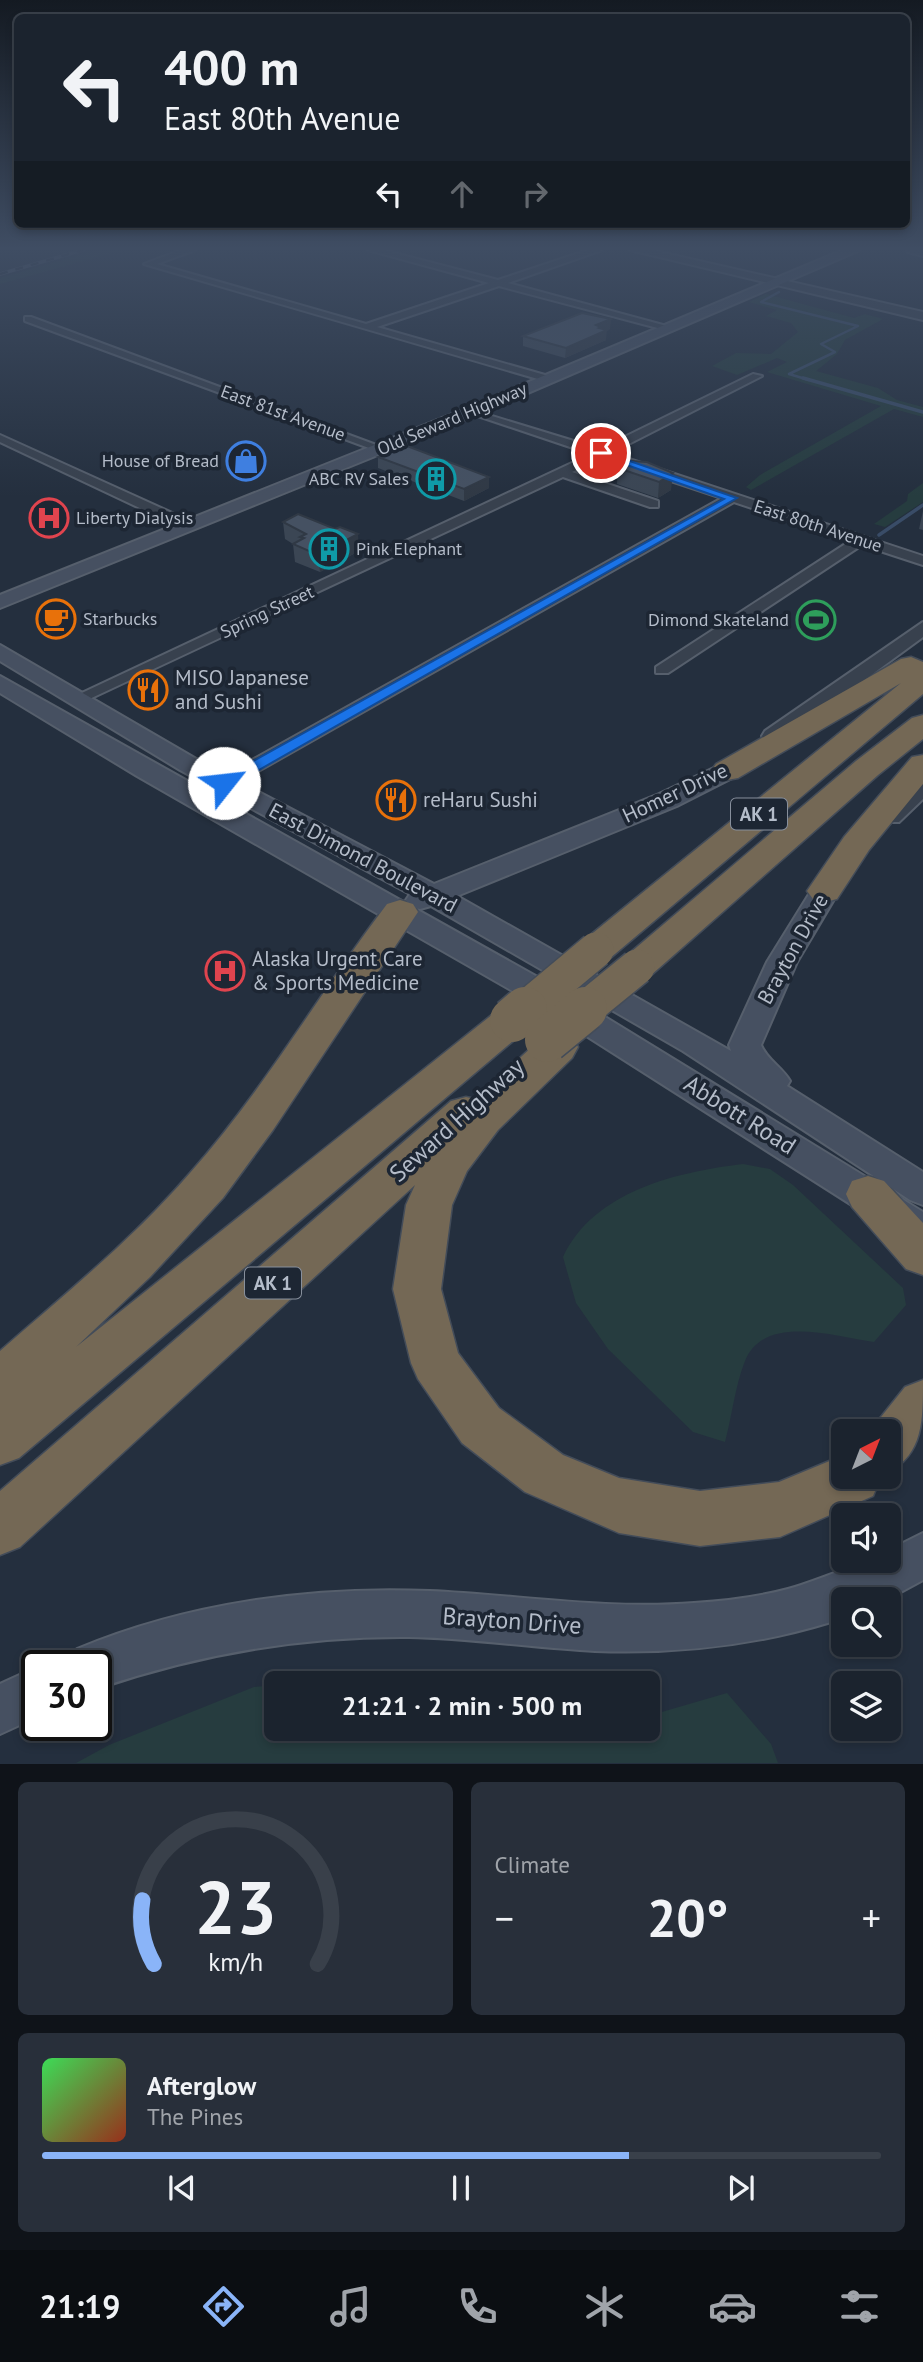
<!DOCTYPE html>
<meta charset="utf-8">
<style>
:root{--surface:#1b232e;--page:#282f3a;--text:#f1f3f6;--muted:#a0a4aa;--line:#39404a;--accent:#8ab4f8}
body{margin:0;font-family:"PT Sans",sans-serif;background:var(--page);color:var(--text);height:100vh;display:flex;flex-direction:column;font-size:26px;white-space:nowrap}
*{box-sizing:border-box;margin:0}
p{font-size:23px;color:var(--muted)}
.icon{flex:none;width:38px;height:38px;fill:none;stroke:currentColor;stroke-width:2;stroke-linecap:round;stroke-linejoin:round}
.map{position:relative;height:1764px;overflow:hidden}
.details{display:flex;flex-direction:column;gap:18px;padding:18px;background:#0f1319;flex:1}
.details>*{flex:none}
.hud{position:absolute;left:14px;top:14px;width:896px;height:214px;border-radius:10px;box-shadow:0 4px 10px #0003,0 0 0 2px var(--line);background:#1b232e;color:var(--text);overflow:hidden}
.needle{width:46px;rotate:42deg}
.buttons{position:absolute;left:831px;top:1419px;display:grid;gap:14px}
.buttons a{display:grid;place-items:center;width:70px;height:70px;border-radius:10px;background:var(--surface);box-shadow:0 4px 10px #0003,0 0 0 2px var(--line);font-size:35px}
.speed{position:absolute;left:21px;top:1650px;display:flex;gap:14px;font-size:35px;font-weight:700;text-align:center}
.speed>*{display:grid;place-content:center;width:91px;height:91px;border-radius:50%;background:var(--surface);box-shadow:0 4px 10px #0003,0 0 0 2px var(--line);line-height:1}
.speed .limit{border:4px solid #111;border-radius:10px;background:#fff;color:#111}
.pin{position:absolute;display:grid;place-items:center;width:60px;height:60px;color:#fff;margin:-30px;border:4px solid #fff;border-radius:50%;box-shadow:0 2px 7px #0007}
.me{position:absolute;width:77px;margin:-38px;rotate:61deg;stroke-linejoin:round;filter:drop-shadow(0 0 5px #0008)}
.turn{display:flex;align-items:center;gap:24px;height:147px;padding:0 35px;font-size:32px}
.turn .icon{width:91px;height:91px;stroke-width:2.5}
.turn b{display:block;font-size:49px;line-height:60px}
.lanes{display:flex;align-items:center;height:66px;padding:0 35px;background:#0003;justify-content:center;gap:35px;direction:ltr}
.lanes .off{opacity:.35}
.big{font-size:52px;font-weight:600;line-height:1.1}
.details .tile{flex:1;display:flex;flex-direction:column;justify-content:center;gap:10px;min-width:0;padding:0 24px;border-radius:10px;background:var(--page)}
.details .dial{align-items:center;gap:0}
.dial svg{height:182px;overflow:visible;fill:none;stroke:var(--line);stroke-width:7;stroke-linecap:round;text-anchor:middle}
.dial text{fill:var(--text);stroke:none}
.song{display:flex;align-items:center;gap:21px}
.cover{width:84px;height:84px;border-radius:10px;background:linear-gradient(135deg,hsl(130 70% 55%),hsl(10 70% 35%))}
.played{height:7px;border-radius:4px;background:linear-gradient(90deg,var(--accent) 70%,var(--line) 70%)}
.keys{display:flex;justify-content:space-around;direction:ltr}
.heat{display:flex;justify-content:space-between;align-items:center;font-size:38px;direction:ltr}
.details .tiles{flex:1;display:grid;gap:18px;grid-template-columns:1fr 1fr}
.tile:last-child{grid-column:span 2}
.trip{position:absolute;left:264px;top:1671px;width:396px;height:70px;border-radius:10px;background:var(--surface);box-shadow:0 4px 10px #0003,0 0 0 2px var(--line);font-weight:600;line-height:70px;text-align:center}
.dock{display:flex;height:112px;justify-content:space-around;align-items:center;background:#0b0e12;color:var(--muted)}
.dock .icon{width:49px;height:49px}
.dock .current{color:var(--accent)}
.dock b{font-size:32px;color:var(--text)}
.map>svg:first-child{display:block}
</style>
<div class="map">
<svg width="923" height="1764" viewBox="0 0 923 1764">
<rect width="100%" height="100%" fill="#242f3e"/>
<!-- green -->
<g fill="#263c3f">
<path d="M97 250H123L0 284V278Z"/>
<path d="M766 294 854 318 865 314 883 319 845 340 837 354 816 371 878 388 897 400 923 407V417L894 409 751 490 746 487 760 475 881 406 767 372 787 362 777 358 737 375 712 366 736 353 771 354 798 332 791 323 766 316 777 310 749 302Z"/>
<path d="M923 483V502L885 527 874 524 907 501 908 494Z"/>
<path d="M743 1164 770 1169 793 1185 903 1288 906 1305 874 1342C836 1337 764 1313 745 1361 735 1386 732 1416 725 1442L693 1432 608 1349 576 1303 563 1257C594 1191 677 1172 743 1164Z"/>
<path d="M390 1675 408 1683H293Z"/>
<path d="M276 1685V1729H648V1716L727 1693 771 1744 778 1763H76L109 1745 254 1687Z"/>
</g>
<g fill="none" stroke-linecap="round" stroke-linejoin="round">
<!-- stream-far1 -->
<path stroke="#394c67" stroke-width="2.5" d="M779 292 761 302 858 326 821 344 835 352 789 374 809 380"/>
<!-- stream -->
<g stroke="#394c67" stroke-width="3.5">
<path d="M803 378 923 412"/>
<path d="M879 535 923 505"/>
</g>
<!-- minor casing -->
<g stroke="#565f6c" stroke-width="4">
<g id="minor">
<path d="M181 250H195L157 264 366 324 489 283 368 250H383L498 280 588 250H602L508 283 674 328 669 331 499 286 377 327 552 377 553 379 548 382 144 264Z"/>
<path d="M907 250H923V256L908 252Z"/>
<path d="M25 317H31L387 449 377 451 25 321Z"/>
<path d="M753 374 762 376 611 453 923 556V565L862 545 668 673H656V667L850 541 734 502 230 787H218L215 783 218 779 722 498 602 458 572 472 658 501V507H650L563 477 83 702 77 704 69 699 591 454 469 413V409L600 449Z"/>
<path d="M0 435 192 522 194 525 182 528 0 442Z"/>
</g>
</g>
<!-- tertiary casing -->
<g stroke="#565f6c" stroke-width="4">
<g id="tertiary">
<path d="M630 250H651L923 312V320Z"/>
<path d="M923 622V637L781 741H765L762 736 765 731Z"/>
<path d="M923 780V799L899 822H883L879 817 883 812 915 782Z"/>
</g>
</g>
<!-- secondary casing -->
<g stroke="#565f6c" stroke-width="4">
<g id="secondary">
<path d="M843 250H860L479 414 0 608V595L467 408Z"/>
<path d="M0 645 198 760 434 884 659 794 718 766H736L740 771 736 776 677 806 457 896 731 1051 729 1045 767 962 811 891 815 885 825 882 835 885 839 891 797 962 761 1045C767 1060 782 1067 790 1081L787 1086 923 1172V1205L910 1200 683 1051 431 906 420 909 410 907 406 900 410 894 180 770 0 661Z"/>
<path d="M0 676 566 993 923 1212V1247L910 1242 544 1009 137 776 0 693Z"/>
<path d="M923 1533V1580L886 1600H844V1617L831 1622C753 1646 676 1654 595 1651 533 1648 471 1638 409 1637 302 1636 198 1654 96 1689V1666H70L77 1649C187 1603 311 1586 430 1591 518 1595 605 1610 694 1603 725 1601 758 1597 788 1589 822 1580 855 1561 889 1561V1550Z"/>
<path d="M37 1667V1717L0 1734V1684Z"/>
</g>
</g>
<!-- motorway casing -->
<g stroke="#434c59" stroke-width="3">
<g id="motorway">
<path d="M911 657 923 662V694L609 959 596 963 583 959 577 950 583 941 901 683 738 778 727 780 716 778 711 771 716 764 901 659Z"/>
<path d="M923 715V739L878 775 650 976 637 980 624 976 618 967 624 958 856 761 912 718Z"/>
<path d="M923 755V784L869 850 837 899 825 902 813 899 807 891 844 837 912 757Z"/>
<path d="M400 900 413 904 418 912 273 1130 223 1198 150 1277 76 1347 498 1010 512 1006 526 1010 532 1020 526 1030 19 1458 0 1465V1351C65 1294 133 1239 190 1173 264 1090 320 992 387 904Z"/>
<path d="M558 1032 572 1036 578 1047 572 1058 498 1130 467 1171 452 1205 441 1289 458 1353 499 1408 563 1455 619 1478 700 1491 779 1482 844 1455V1477H881L873 1496 780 1537 700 1546 619 1533 525 1492 462 1443 418 1379 411 1363 393 1289 406 1205 415 1185 20 1547 0 1555V1491L451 1101 466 1097 475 1099 544 1036Z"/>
<path d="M868 1176 884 1181 923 1223V1275L906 1269 852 1207 846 1194 852 1181Z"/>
<path d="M923 1380C923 1421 923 1453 889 1472V1432H869L905 1387Z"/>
</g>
</g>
<!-- minor -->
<use href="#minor" fill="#38414e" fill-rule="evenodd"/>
<!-- tertiary -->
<use href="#tertiary" fill="#38414e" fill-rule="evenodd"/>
<!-- secondary -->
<use href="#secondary" fill="#465061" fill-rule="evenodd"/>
<!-- motorway -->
<use href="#motorway" fill="#746855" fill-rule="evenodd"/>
<!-- rail casing -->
<g stroke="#5a6575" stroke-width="3.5">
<path id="rail" d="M0 274 83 250"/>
</g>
<!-- rail -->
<use href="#rail" stroke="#1d2633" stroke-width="2.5" stroke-dasharray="8" stroke-linecap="butt"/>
<!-- motorway-bridge-far1 casing -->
<g stroke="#434c59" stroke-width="38" stroke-linecap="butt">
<g id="motorway-bridge-far1">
<path d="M523 1011 596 950"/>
<path d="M583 1011 637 967"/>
</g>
</g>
<!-- motorway-bridge casing -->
<g stroke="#434c59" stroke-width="47" stroke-linecap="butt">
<g id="motorway-bridge">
<path d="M512 1020 525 1009"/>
<path d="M547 1040 585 1009"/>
</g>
</g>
<!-- motorway-bridge-far1 -->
<use href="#motorway-bridge-far1" stroke="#746855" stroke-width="35"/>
<!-- motorway-bridge -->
<use href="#motorway-bridge" stroke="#746855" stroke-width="44"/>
</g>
<!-- wall -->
<g fill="#3b4654">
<path d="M610 329 606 330V340L565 358 523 346V336Z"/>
<path d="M378 457 489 488 464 501 378 468Z"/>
<path d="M631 461 671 490 658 498 617 484 618 468Z"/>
<path d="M923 511V530L919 529Z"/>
<path d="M283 522 359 551 320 572 295 562 293 544 285 539Z"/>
</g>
<!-- shaded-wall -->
<g fill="#303945">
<path d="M611 319 610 329 601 332 607 330 606 340 565 358 566 348 596 325Z"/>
<path d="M673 473 671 490 658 498 659 482Z"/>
<path d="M489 477V488L464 501V489Z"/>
<path d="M358 534 359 551 320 572 318 555Z"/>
</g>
<!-- building -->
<g fill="#455162" stroke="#303945" stroke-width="2">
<path d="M582 313 611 319 596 325 601 327 599 328 607 330 566 348 523 336Z"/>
<path d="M407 446 489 477 464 489 378 457Z"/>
<path d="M631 461 647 462 673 473 659 482 618 468Z"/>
<path d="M298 514 335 529 340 527 358 534 318 555 293 544 304 538 300 537 306 534 283 522Z"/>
</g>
<!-- sky -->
<linearGradient id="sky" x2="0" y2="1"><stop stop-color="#141a22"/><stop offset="0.5" stop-color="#3f4d63"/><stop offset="1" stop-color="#3f4d63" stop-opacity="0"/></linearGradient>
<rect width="923" height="497" fill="url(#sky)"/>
<!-- route -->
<path fill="#1a73e8" stroke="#114b97" stroke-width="2" d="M598 450 737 498 229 787H219V780L724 499 598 455Z"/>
<!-- icons -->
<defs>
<g id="shop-ring" transform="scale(2.0125)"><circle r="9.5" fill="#1d2633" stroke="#3f7fe0" stroke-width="1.5"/><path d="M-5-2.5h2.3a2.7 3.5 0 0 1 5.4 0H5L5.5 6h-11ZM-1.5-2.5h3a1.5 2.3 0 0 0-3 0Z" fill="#3f7fe0"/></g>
<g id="building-ring" transform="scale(2.0125)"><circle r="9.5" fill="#1d2633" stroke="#0f9aa8" stroke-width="1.5"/><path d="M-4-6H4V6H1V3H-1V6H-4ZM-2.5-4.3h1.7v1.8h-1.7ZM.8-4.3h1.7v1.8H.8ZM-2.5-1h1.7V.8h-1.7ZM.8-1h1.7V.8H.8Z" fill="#0f9aa8"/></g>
<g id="hospital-ring" transform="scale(2.0125)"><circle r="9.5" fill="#1d2633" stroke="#e0444e" stroke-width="1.5"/><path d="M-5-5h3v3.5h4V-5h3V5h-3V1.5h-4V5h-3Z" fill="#e0444e"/></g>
<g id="cafe-ring" transform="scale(2.0125)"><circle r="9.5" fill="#1d2633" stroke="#e8710a" stroke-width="1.5"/><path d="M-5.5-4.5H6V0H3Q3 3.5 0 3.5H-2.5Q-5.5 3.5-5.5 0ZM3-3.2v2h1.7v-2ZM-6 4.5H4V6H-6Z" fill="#e8710a"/></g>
<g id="stadium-ring" transform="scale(2.0125)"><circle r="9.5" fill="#1d2633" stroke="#2e9e5b" stroke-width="1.5"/><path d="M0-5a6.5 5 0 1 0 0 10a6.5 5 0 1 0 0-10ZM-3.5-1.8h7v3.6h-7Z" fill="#2e9e5b"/></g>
<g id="restaurant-ring" transform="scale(2.0125)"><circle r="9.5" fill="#1d2633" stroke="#e8710a" stroke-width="1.5"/><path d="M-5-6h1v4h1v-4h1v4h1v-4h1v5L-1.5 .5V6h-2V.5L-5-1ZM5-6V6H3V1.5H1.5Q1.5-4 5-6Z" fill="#e8710a"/></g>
</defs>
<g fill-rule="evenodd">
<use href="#shop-ring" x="246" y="461"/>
<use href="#building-ring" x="436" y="479"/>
<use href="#hospital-ring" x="49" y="518"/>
<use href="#building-ring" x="329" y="549"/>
<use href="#cafe-ring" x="56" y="619"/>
<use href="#stadium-ring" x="816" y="620"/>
<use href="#restaurant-ring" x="148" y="690"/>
<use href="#restaurant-ring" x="396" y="800"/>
<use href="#hospital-ring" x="225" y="971"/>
</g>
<g text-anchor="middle" stroke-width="7" stroke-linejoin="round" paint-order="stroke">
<!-- far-street labels -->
<g font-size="18" fill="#b4bcc9" stroke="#1d2633">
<text transform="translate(283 413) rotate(20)" y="6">East 81st Avenue</text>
<text transform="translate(452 419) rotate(-23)" y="6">Old Seward Highway</text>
<text transform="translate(818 526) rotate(18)" y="6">East 80th Avenue</text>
<text transform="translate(267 612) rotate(-25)" y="6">Spring Street</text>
</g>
<!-- far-poi labels -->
<g font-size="18" fill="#b4bcc9" stroke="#1d2633" text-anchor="end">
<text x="219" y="467">House of Bread</text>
<text x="409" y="485">ABC RV Sales</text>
<text x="76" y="524" text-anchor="start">Liberty Dialysis</text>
<text x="356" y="555" text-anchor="start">Pink Elephant</text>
<text x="83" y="625" text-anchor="start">Starbucks</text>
<text x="789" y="626">Dimond Skateland</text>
</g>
<!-- shield labels -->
<g fill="#1d2633" stroke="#878f9c" stroke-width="2">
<rect x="731" y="798.5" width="56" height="31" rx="5"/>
<rect x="245" y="1267.5" width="56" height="31" rx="5"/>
</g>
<g font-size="19" font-weight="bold" fill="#b4bcc9">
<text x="759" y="821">AK 1</text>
<text x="273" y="1290">AK 1</text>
</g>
<!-- poi labels -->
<g font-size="21" fill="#b4bcc9" stroke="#1d2633" text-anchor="start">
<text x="175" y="685">MISO Japanese<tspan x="175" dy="24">and Sushi</tspan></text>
<text x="423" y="807">reHaru Sushi</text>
<text x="252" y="966">Alaska Urgent Care<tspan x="252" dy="24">&amp; Sports Medicine</tspan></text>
</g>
<!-- street labels -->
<g font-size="21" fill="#b4bcc9" stroke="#1d2633">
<text transform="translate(675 793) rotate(-25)" y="7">Homer Drive</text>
<text transform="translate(363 858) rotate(28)" y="7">East Dimond Boulevard</text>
<text transform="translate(793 949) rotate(-61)" y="7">Brayton Drive</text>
</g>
<!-- near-street labels -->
<g font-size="24" fill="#b4bcc9" stroke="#1d2633">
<text transform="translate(740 1115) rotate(32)" y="8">Abbott Road</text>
<text transform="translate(457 1120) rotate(-42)" y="8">Seward Highway</text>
<text transform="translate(512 1621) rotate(4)" y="8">Brayton Drive</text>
</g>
</g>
</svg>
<div class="buttons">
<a><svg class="needle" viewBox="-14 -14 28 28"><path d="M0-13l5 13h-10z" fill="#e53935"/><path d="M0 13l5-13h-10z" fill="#a0a4aa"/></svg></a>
<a><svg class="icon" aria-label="sound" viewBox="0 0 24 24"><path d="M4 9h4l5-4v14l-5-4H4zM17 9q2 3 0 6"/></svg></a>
<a><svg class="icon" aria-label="search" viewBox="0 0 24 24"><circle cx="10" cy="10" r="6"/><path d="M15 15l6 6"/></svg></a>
<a><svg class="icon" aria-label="layers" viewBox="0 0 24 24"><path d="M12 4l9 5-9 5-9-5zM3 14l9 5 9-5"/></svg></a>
</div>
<div class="speed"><div class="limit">30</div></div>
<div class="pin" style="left:601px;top:453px;background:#d93025"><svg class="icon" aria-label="arrive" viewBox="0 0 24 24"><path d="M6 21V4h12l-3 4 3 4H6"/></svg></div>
<svg class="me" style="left:224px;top:783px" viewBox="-20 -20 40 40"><circle r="19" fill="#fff"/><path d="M0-13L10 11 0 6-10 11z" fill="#1a73e8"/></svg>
<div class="trip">21:21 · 2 min · 500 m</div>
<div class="hud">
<div class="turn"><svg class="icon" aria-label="left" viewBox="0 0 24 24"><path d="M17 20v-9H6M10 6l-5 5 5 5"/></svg><div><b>400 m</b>East 80th Avenue</div></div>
<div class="lanes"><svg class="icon" aria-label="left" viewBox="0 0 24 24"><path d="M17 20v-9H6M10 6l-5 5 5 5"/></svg><svg class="icon off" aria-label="ahead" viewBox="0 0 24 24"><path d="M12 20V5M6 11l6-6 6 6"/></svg><svg class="icon off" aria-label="right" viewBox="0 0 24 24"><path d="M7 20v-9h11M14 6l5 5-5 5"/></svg></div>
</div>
</div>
<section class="details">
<div class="tiles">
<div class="tile dial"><svg viewBox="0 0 100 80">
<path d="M14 69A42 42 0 1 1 86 69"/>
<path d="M14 69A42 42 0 0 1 9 41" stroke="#8ab4f8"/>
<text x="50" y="56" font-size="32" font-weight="700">23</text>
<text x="50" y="72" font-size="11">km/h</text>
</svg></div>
<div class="tile"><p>Climate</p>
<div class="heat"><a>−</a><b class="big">20°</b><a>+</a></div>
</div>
<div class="tile">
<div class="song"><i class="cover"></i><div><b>Afterglow</b><p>The Pines</p></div></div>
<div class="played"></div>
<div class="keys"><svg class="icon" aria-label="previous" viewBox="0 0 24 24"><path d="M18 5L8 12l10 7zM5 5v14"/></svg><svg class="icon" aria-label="pause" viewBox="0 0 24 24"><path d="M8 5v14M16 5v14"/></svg><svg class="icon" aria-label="next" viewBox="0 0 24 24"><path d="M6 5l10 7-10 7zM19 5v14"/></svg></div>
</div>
</div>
</section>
<nav class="dock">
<b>21:19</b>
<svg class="icon current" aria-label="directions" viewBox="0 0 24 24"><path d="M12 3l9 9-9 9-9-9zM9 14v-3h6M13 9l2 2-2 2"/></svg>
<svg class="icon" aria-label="music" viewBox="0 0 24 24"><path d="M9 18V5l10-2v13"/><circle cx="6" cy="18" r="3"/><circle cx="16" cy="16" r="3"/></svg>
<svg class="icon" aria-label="phone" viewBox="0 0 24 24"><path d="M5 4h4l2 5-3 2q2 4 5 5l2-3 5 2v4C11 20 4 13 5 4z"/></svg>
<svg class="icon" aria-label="climate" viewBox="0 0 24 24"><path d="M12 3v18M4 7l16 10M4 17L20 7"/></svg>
<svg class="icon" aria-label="car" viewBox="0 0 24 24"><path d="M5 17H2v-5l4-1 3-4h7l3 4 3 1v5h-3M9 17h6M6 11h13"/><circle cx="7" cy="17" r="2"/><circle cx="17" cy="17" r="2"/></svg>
<svg class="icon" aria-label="filters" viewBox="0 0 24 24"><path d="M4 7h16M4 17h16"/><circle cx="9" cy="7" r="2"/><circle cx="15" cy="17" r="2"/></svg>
</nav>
